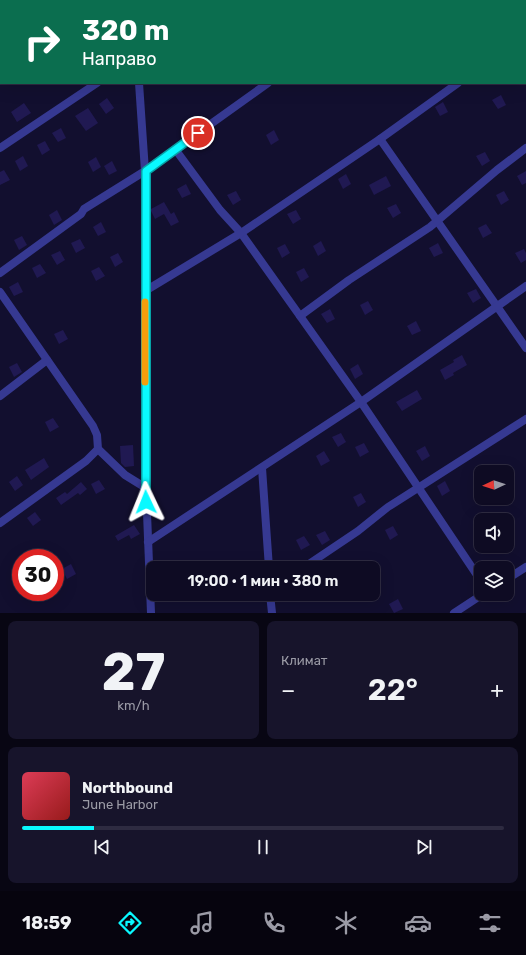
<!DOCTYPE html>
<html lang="ru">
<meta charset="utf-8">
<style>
:root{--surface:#0e0b23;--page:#17142b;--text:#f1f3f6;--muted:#9b9ba6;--line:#2e2b41;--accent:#09f9ff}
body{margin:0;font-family:Rubik,sans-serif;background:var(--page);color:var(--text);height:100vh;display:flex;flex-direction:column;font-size:15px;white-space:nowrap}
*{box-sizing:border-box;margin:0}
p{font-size:13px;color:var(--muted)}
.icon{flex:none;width:22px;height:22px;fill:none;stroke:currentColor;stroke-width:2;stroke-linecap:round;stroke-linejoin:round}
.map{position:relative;height:613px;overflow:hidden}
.side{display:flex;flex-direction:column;gap:8px;padding:8px;background:#080613;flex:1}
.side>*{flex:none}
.hud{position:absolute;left:0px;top:0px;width:526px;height:84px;box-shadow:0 4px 16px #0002,0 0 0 1px var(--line);background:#0b6e4f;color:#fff;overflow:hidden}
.needle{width:26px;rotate:266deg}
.buttons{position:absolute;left:474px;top:465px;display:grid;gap:8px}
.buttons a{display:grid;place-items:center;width:40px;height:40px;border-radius:8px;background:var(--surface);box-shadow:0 4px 16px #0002,0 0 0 1px var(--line);font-size:20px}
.speed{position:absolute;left:12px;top:549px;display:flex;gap:8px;font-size:20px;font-weight:700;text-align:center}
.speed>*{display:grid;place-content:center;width:52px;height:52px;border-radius:50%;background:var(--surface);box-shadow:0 4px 16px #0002,0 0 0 1px var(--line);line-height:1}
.speed .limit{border:6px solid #d22;background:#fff;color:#111}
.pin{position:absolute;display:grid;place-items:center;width:34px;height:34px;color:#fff;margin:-17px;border:2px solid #fff;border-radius:50%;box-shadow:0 1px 4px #0007}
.me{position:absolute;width:44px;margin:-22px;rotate:358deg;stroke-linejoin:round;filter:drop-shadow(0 0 3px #0008)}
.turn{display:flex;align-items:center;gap:14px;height:84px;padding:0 16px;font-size:18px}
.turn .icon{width:52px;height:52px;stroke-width:2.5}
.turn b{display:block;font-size:28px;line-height:34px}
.big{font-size:30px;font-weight:600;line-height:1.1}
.side .card{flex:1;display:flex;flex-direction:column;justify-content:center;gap:6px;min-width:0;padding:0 14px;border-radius:8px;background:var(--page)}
.side .dial{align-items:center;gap:0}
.dial b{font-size:52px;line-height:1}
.song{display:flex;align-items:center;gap:12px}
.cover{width:48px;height:48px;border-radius:6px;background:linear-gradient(135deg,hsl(350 70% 55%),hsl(0 70% 35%))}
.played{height:4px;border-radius:2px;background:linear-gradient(90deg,var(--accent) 15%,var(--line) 15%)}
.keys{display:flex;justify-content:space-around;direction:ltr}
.heat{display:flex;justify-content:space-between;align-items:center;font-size:22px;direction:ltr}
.side .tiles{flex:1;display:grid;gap:8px;grid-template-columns:1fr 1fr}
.card:last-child{grid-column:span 2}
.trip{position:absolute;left:146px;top:561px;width:234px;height:40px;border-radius:8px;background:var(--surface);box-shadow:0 4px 16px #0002,0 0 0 1px var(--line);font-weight:600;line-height:40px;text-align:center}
.dock{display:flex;height:64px;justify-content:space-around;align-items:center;background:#06040e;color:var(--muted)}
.dock .icon{width:28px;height:28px}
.dock .active{color:var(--accent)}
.dock b{font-size:18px;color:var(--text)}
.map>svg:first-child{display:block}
</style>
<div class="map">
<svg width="526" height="613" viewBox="0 0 526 613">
<rect width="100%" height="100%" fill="#120f2f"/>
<!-- building -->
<g fill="#201952">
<path d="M501 95 506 105 498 109 492 100Z"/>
<path d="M107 98 114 108 106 114 99 104Z"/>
<path d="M443 102 448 112 440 116 435 107Z"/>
<path d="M24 103 31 113 17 122 11 112Z"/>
<path d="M88 108 98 123 86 131 75 116Z"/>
<path d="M61 128 66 138 58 142 52 133Z"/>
<path d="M274 130 279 140 271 145 266 135Z"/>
<path d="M45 141 50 150 42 155 37 145Z"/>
<path d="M485 152 490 161 482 166 476 156Z"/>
<path d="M23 156 28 166 20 171 15 161Z"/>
<path d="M96 157 101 167 93 172 88 162Z"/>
<path d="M112 161 117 171 109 175 104 166Z"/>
<path d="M4 170 10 180 0 185V172Z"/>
<path d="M526 171V183L522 185 517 176Z"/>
<path d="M346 174 351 184 343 189 338 179Z"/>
<path d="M386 176 391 186 374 195 369 185Z"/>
<path d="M186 184 191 194 182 198 177 189Z"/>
<path d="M236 191 241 200 233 205 227 195Z"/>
<path d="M504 191 509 200 501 205 496 195Z"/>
<path d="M164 202 171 214 174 212 179 222 171 226 164 214 155 219 151 211V209Z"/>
<path d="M396 204 401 213 393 218 387 208Z"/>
<path d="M57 210 62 220 54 225 49 215Z"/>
<path d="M296 210 301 219 293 224 287 214Z"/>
<path d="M101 222 106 232 98 236 93 227Z"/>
<path d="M486 224 492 233 483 238 478 228Z"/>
<path d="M22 236 27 245 19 250 14 240Z"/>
<path d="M80 239 85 248 76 253 71 243Z"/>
<path d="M321 241 326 251 318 256 313 246Z"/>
<path d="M438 243 443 253 434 257 429 248Z"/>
<path d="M285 244 290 253 282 258 277 248Z"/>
<path d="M524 249 526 253V260L521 263 515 253Z"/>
<path d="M60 251 65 260 57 265 51 255Z"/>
<path d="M118 253 123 262 115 267 110 257Z"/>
<path d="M40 264 46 273 37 278 32 268Z"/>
<path d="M99 267 105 276 96 281 91 271Z"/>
<path d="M304 268 309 277 301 282 296 272Z"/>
<path d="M18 282 23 292 14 296 9 287Z"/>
<path d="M476 289 481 298 473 303 467 293Z"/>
<path d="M368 301 373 310 365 315 360 305Z"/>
<path d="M330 309 335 319 327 323 321 314Z"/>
<path d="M416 321 421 331 412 335 407 326Z"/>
<path d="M63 330 68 339 59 344 54 334Z"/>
<path d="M462 355 467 365 453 373 454 375 445 380 440 370 454 362 453 360Z"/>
<path d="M17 363 22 372 14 377 9 367Z"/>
<path d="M358 364 363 374 355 379 350 369Z"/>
<path d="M417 390 422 399 402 411 396 402Z"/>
<path d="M53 418 59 427 50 432 45 422Z"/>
<path d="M341 433 346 442 338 447 332 437Z"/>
<path d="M364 443 369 452 360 457 355 447Z"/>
<path d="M133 445 134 466 125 467 121 463 120 446Z"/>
<path d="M425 446 430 456 422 461 416 451Z"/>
<path d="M324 451 330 461 321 466 316 456Z"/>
<path d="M44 458 49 467 31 480 25 470Z"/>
<path d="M17 476 23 485 15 491 9 482Z"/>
<path d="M99 480 105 489 96 494 91 484Z"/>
<path d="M445 481 450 491 442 496 437 486Z"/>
<path d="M81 482 87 489 80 495 78 493 61 505 56 498 65 492 67 494Z"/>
<path d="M361 493 366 502 358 507 353 497Z"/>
<path d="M35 512 41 520 33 526 27 518Z"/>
<path d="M134 525 140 534 131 539 129 535 118 541 115 536Z"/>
<path d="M393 526 398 535 390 540 385 530Z"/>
<path d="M325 531 330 540 322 545 316 535Z"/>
<path d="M304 536 310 545 301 550 296 540Z"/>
<path d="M71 564 76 574 67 579 62 569Z"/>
<path d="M398 599 403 609 394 613 389 604Z"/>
</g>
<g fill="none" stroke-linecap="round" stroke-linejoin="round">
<!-- minor -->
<g stroke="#363992" stroke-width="8">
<path d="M127 0V1"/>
<path d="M491 0 492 1"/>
<path d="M21 1 22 0"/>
<path d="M215 1 216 0"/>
<path d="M383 1 385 0"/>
<path d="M0 14 1 13"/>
<path d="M525 34 526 33"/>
<path d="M525 52 526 54"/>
<path d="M139 83 145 171 146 488 151 613"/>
<path d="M380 139 526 348"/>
<path d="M0 148 97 83"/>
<path d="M175 149 220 210 241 233 300 316 361 402 481 581"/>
<path d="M0 273 81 214 84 209 145 171 268 83"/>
<path d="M145 291 241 233 380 139 458 83"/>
<path d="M0 292 93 426 97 435 98 449 125 475 146 488"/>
<path d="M300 316 349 280 430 227 497 170 526 148"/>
<path d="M0 396 47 360"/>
<path d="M262 468 269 568"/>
<path d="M0 523 86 461 98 449"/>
<path d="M148 542 361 402 526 286"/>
<path d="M303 568 358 531 388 507 526 419"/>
<path d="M507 579 526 567"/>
<path d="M270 594 272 613"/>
<path d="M454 613 483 594"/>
</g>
</g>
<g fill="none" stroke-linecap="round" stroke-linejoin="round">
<!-- route casing -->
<g stroke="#06a2a6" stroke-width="10">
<path id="route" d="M146 502V171L198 133"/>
</g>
<!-- route -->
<use href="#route" stroke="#09f9ff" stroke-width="7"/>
<!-- slow -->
<path stroke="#f59e0b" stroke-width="7" d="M145 302V382"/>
</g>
</svg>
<div class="buttons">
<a><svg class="needle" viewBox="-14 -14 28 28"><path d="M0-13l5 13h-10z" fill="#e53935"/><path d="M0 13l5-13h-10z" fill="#9b9ba6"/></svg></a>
<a><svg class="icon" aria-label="sound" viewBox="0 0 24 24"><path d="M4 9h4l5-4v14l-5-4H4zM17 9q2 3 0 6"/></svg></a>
<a><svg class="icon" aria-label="layers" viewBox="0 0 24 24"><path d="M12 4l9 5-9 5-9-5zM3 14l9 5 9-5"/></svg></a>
</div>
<div class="speed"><div class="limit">30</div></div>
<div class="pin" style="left:198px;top:133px;background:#d93025"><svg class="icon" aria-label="arrive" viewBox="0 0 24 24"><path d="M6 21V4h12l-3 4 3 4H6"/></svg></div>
<svg class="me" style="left:146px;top:502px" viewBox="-20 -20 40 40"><path d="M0-17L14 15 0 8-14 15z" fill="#09f9ff" stroke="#fff" stroke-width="4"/></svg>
<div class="trip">19:00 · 1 мин · 380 m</div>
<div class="hud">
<div class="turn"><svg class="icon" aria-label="right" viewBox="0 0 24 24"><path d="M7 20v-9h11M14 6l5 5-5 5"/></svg><div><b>320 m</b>Направо</div></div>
</div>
</div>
<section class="side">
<div class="tiles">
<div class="card dial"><b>27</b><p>km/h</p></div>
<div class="card"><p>Климат</p>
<div class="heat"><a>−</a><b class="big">22°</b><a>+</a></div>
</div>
<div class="card">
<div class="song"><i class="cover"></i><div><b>Northbound</b><p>June Harbor</p></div></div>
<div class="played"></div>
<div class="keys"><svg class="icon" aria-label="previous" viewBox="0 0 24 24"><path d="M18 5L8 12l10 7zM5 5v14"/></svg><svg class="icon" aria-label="pause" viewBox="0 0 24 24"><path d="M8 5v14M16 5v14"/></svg><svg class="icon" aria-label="next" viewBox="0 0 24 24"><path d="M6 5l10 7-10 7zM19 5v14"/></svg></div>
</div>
</div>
</section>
<nav class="dock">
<b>18:59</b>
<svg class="icon active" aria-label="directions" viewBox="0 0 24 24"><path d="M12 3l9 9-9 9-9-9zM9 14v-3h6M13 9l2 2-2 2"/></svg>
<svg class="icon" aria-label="music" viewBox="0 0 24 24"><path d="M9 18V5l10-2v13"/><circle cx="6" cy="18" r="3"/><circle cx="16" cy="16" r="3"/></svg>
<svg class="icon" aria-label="phone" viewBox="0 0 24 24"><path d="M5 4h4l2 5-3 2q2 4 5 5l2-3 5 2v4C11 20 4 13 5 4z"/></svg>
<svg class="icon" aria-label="climate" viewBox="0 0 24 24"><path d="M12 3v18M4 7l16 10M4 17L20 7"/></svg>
<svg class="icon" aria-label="car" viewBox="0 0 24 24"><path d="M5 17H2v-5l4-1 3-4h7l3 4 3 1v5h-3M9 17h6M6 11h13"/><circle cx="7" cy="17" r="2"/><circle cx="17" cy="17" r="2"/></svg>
<svg class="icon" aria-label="filters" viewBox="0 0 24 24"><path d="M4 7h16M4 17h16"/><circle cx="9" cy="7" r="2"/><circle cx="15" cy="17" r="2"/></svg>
</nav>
